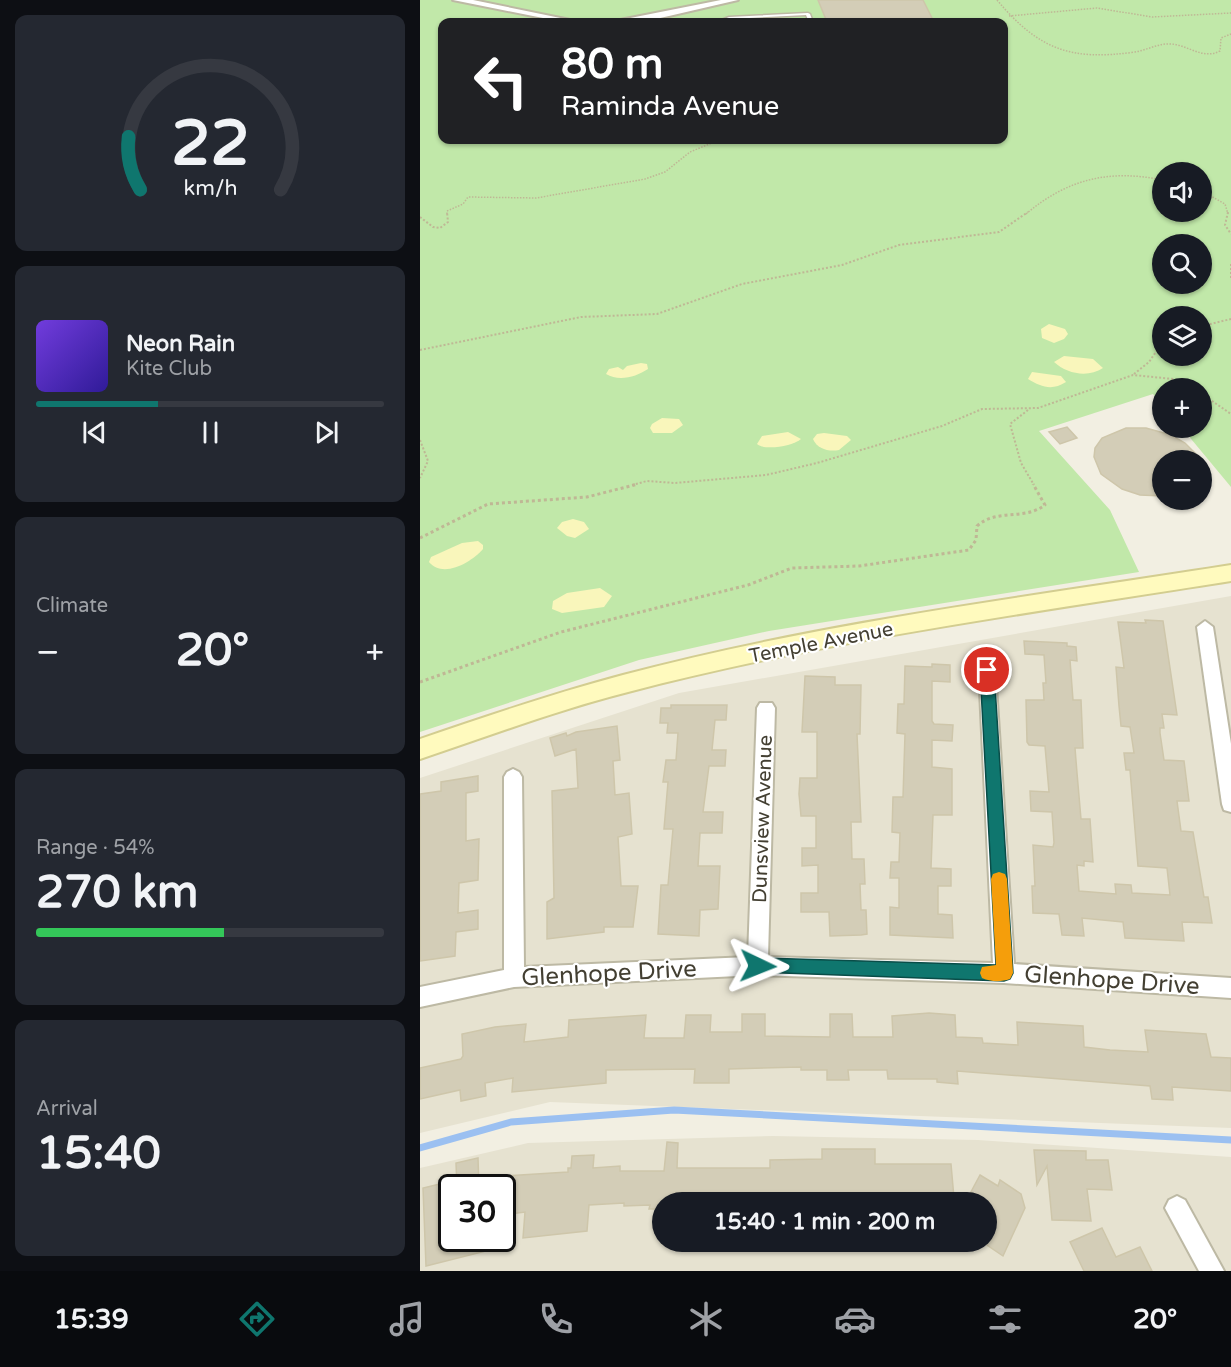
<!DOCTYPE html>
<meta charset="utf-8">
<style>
:root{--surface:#171b24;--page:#242831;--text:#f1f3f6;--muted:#9ea1a6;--line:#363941;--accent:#0f766e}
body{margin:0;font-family:"Varela Round",sans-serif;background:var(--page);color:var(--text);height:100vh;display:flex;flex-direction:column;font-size:22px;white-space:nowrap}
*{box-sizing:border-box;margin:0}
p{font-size:20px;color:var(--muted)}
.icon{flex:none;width:33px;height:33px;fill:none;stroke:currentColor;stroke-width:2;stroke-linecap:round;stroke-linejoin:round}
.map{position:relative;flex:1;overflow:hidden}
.panel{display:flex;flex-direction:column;gap:15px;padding:15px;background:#0d0f14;width:420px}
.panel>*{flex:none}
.hud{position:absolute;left:18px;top:18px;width:570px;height:126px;border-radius:12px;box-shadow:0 2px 4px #0004;background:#202124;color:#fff;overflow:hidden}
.fabs{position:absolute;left:732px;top:162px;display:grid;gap:12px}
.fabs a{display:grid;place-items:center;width:60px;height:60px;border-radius:50%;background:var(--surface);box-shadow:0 2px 4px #0004;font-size:30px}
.speed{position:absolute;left:18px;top:1174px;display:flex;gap:12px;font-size:30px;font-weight:700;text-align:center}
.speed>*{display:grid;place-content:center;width:78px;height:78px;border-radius:50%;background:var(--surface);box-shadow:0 2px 4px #0004;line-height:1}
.speed .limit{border:3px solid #111;border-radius:9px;background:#fff;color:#111}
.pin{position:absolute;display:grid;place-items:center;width:51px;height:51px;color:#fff;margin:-26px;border:3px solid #fff;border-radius:50%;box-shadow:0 2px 6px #0007}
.me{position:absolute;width:66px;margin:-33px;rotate:92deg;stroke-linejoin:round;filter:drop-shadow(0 0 4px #0008)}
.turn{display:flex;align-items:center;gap:21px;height:126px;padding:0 24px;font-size:27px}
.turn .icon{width:78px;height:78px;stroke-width:2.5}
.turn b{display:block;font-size:42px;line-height:51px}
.big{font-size:45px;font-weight:800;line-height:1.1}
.panel .tile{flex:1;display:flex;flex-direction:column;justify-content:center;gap:9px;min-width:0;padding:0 21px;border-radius:12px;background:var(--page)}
.panel .dial{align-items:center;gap:0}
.dial svg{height:156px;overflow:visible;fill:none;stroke:var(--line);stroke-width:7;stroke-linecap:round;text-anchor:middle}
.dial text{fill:var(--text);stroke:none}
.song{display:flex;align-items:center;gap:18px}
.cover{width:72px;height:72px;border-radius:9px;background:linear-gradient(135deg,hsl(260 70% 55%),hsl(250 70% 35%))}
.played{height:6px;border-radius:3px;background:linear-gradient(90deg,var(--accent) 35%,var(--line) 35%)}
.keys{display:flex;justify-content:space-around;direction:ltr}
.heat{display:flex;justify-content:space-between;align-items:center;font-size:33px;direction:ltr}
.charge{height:9px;border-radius:4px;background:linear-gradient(90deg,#34c759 54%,var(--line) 0)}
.trip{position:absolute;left:232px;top:1192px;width:345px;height:60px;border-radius:30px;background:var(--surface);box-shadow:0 2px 4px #0004;font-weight:800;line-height:60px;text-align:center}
.tab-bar{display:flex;height:96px;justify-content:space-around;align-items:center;background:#090b0e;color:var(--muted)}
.tab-bar .icon{width:42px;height:42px}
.tab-bar .on{color:var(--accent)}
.tab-bar b{font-size:27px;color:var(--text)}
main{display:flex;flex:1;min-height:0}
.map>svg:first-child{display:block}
</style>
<main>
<section class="panel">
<div class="tile dial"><svg viewBox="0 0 100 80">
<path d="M14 69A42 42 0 1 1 86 69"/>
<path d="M14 69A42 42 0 0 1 8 42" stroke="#0f766e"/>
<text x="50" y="56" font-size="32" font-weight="700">22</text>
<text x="50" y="72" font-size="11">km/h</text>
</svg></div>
<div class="tile">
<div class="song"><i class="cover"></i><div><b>Neon Rain</b><p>Kite Club</p></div></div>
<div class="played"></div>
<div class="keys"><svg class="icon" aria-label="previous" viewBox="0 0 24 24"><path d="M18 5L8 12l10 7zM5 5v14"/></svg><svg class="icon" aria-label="pause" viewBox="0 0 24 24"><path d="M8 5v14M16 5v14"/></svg><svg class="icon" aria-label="next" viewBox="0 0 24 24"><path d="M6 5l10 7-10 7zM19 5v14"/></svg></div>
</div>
<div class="tile"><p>Climate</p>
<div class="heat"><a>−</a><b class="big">20°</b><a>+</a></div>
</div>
<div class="tile"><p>Range · 54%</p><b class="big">270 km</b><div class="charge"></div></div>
<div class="tile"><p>Arrival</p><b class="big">15:40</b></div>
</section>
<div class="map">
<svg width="811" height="1271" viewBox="0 0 811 1271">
<rect width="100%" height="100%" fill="#f2efe2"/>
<!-- residential -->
<g fill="#e6e2d0" fill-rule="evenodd">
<path d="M811 596V1128L130 1102 0 1133V778L259 693Z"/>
<path d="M353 1136 558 1140 811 1157V1271H0V1168L108 1143ZM32 1188H82V1239H32ZM243 1203H567V1242H243Z"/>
</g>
<!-- green -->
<path fill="#c1e8a9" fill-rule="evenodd" d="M0 0H811V487L762 428H782V388H742V405L733 394 619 431 690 510 719 572 349 631 219 660 0 732ZM22 22H584V140H22ZM742 172H782V212H742ZM742 244H782V284H742ZM742 316H782V356H742Z"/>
<!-- sand -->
<g fill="#f9f6bb">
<path d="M629 324 645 329 648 334 644 339 634 343 622 338 621 329Z"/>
<path d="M644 356 673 359 683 368C668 378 647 374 634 362Z"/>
<path d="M221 363 227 364 228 369C216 377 199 382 186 374L189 369 198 367 203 370 207 366Z"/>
<path d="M612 372 641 376 646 382C632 391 621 387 608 379Z"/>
<path d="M242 418 259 419 263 425 252 433H233L230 428 232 424Z"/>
<path d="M368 432 381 439C373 446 345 451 337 444L342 436Z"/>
<path d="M404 433 427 436 431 440 419 450C409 452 397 449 393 439L397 434Z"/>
<path d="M153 519 164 522 169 529 155 538 147 536 137 528 142 522Z"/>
<path d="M58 541 63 545V549C52 562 23 579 9 562L11 557 42 543Z"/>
<path d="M180 588 192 596 184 607 142 613 132 609 133 601 147 593Z"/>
</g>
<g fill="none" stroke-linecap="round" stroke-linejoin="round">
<!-- stream -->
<path stroke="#9bc0f1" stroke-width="7" d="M0 1148 91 1122 254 1110 811 1140"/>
</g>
<!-- building -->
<g fill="#d3cdb7" stroke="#cec6aa" stroke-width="1.5">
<path d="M398 0H503L514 22H407Z"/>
<path d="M647 427 657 438 640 444 629 432Z"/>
<path d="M706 428H726L751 435 765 443 782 460H742V496L720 495 702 489 681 474 674 457 675 448 682 438Z"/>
<path d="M725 620 743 621 757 715 742 714 744 728H740V733L744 760 764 761 769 801H757L761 831 773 832 784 897H788L792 923 762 922 764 941 705 938 703 922 662 918 664 936 642 935 639 914 613 913 612 886H615L613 845 633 847 634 843 632 812 611 811 610 791 629 792 625 746 609 745 607 742 606 700H624L623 683H626L624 655 605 654 604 641 647 643V646L656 647 657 661 650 660 653 700H661L663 748H655L657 773 661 819H670L673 862 664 861V866L657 865 659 891 696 894 695 884 711 885 712 893 750 895 747 868 718 866 710 770H706L704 753H714L710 727 701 726 699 706 696 667 704 668 698 622 726 623Z"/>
<path d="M512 664 530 665V682L512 681V721L514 724 533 725 532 741 512 740V767L532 769V815H513L511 868 531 869V886H518V914L532 915 533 938 470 935V907L479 908V878H470L471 862H479L480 833 472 832 473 797H483L485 734 477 733 478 704H484L485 666 512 667Z"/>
<path d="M385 676 415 677V685H441L440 734H437L441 822H431L432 859H444L445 884H440L441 910H446L447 934 441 935 410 936 409 912H381V893H398V865L382 866V848H396V816H381L379 794 380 778H397V732H382Z"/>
<path d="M251 705H307L306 720H295L292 750H306L305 766H289L283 812H303L302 833H280L278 866H300L298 909 280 910 279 936 238 934 241 885H248L253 829H244L248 782H243L246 760H256L258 733H247L248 723H240L241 708H251Z"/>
<path d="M197 726 200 760 193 761 195 795 209 793 212 834 198 837 201 886H218L213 927H184V932L127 939V902L134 898 132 791 158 788 156 749 135 756 130 738 146 733 147 736 156 732Z"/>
<path d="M58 776V791L46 793V841L59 839 58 880 39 883 38 913 58 910V929L36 932 35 956 0 961V794L21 791V782Z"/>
<path d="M509 1013 535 1015 536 1037 562 1038 563 1043 598 1045 597 1022 663 1026 664 1047 690 1050 728 1052 725 1030 786 1034 791 1057 811 1058V1091L752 1087 753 1100 732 1099 730 1086 537 1071 538 1084 517 1082V1079H468L467 1070H428L429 1080H407V1070H381V1067L309 1069V1083H274L275 1069 186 1070V1083L92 1092 93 1078 65 1083 66 1096 41 1101 40 1090 0 1099V1068L41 1059 43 1056 42 1034 75 1027 106 1024 104 1042 148 1037 149 1020 226 1015 224 1038H264L266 1015H291L290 1032H322V1014H345V1036L410 1037V1014H432L433 1037H473L472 1016Z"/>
<path d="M247 1142 258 1143 257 1168H350V1160L402 1159V1149H455V1164H531L534 1198H505V1201L500 1203H243V1209H229L230 1205 204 1206V1203L169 1205 167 1231 103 1238 105 1212 82 1215V1186H85V1176L148 1172V1168H151L152 1156 174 1155 173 1168 200 1166V1171H244Z"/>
<path d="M614 1150 666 1151V1160H688L692 1190 667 1189 671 1221 632 1220 627 1166 617 1185Z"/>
<path d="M58 1158 59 1188H37L36 1163Z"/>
<path d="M560 1175 578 1186 580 1180 601 1194 605 1208 583 1256 567 1245V1203H545Z"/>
<path d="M32 1181V1239H66V1251L6 1266 3 1188Z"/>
<path d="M682 1228 696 1257 720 1247 732 1271H664L650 1242Z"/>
</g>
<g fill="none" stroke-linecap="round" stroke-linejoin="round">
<!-- service casing -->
<g stroke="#bdb9a4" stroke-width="3">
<path id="service" d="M388 13 390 14 393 22H389L386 15 310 19 302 22H297L309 17Z"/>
</g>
<!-- minor casing -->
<g stroke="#bdb9a4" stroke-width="4">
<g id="minor">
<path d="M33 0H53L160 22H143Z"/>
<path d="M301 0H318L223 22H190Z"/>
<path d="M785 621 793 627 811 744V812L804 810 802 804 777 627Z"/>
<path d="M567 663 573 665 575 670 594 964 811 978V998L584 983 338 975 94 987 0 1007V987L84 970V777L87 772 93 769 99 772 102 777 104 967 328 957 337 708 340 703H352L355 708 348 957 573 963 559 670 561 665Z"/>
<path d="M757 1196 765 1200 804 1271H779L745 1208 749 1200Z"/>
</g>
</g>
<!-- secondary casing -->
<g stroke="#d3cd90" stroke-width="4">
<path id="secondary" d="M811 565V581C609 613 406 640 208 692 137 710 69 736 0 759V739C67 716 135 693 203 675 402 622 608 597 811 565Z"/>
</g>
<!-- path-far2 -->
<g stroke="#bfb795" stroke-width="1.5" stroke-dasharray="1.5 1.5" stroke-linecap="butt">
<path d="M577 0C619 50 651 61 715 52 727 50 739 43 751 44 768 45 783 60 800 51L801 38 811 34"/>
<path d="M589 16 677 8 732 17 811 13"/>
<path d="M782 191 805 204 808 214"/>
<path d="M27 214V211L43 204 48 197 116 198 225 179 245 172 270 152 299 140"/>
<path d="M606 214C647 179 690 169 742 180"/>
</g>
<!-- path-far1 -->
<g stroke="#bfb795" stroke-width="2" stroke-dasharray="2 2" stroke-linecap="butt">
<path d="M808 212 805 225 811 234"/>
<path d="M0 217 13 227 20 228 28 222 27 212"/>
<path d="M811 264V278"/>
<path d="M782 326 811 319"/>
<path d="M0 350 161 317 237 314 322 284 422 265 479 245 579 232 608 212"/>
<path d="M714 374 729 362 742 343"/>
<path d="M782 394 811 414"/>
<path d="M608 410 590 424 601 463 614 485"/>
<path d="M0 440 8 461 0 478"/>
<path d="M212 485 227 481 255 483 346 475 397 463 522 426 562 409 618 408 713 375 753 379 772 388"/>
</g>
<!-- path -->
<g stroke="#bfb795" stroke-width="3" stroke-dasharray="3 3" stroke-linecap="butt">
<path d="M0 538 68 504 167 497 218 484"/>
<path d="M0 682 141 632 328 585 372 568 439 566 549 550 556 540 557 526C577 508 604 521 625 505L613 484"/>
</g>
<!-- service -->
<use href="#service" fill="#fff" fill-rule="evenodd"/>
<!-- minor -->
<use href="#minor" fill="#fff" fill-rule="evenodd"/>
<!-- secondary -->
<use href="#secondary" fill="#fffabe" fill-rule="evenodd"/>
</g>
<!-- route -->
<path fill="#0f766e" stroke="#0a4d48" stroke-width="1.5" d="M567 665 574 670 593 973 590 979 584 981 332 972 329 966 332 961 338 958 576 965 560 670Z"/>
<!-- slow -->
<path fill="#f59e0b" d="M579 872 585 874 587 879 593 973 590 979C581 982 571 982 562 978L560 973 562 967 576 965 571 879 573 874Z"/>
<g text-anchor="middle" stroke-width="4.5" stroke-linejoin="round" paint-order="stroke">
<!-- street labels -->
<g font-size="20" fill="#433f32" stroke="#fff">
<text transform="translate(401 642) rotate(-11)" y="7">Temple Avenue</text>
<text transform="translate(342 819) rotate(-88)" y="7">Dunsview Avenue</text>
</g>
<!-- near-street labels -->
<g font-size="24" fill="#433f32" stroke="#fff">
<text transform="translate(189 973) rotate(-3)" y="8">Glenhope Drive</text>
<text transform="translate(692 980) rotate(4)" y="8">Glenhope Drive</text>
</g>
</g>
</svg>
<div class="fabs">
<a><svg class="icon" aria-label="sound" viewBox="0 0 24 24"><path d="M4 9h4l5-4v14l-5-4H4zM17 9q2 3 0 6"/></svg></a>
<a><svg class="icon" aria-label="search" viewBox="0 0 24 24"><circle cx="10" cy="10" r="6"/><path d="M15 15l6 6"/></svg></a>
<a><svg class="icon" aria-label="layers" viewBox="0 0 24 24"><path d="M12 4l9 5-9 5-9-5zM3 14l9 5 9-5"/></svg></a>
<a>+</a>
<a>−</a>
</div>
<div class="speed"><div class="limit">30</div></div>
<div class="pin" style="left:567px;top:670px;background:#d93025"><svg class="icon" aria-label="arrive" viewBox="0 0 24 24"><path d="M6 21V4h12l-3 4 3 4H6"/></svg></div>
<svg class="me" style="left:338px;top:966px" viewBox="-20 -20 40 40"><path d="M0-17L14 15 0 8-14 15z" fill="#0f766e" stroke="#fff" stroke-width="4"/></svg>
<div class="trip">15:40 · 1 min · 200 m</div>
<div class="hud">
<div class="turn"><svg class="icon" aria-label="left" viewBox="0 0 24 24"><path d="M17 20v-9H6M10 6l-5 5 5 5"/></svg><div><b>80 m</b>Raminda Avenue</div></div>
</div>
</div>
</main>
<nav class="tab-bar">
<b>15:39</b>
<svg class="icon on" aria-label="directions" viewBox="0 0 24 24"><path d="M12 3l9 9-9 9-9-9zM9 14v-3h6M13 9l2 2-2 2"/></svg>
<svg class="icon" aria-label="music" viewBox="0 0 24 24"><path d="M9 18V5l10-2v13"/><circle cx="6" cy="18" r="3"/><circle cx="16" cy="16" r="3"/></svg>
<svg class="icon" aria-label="phone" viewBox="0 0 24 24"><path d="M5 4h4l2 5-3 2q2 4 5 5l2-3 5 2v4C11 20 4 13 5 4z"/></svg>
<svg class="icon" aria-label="climate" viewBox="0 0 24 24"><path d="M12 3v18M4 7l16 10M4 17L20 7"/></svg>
<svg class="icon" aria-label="car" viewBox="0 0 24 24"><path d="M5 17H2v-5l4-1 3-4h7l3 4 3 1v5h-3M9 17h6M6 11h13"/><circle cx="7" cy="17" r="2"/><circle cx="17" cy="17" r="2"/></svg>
<svg class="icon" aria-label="filters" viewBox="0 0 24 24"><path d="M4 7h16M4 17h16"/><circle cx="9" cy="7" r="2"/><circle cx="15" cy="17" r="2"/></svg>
<b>20°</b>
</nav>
